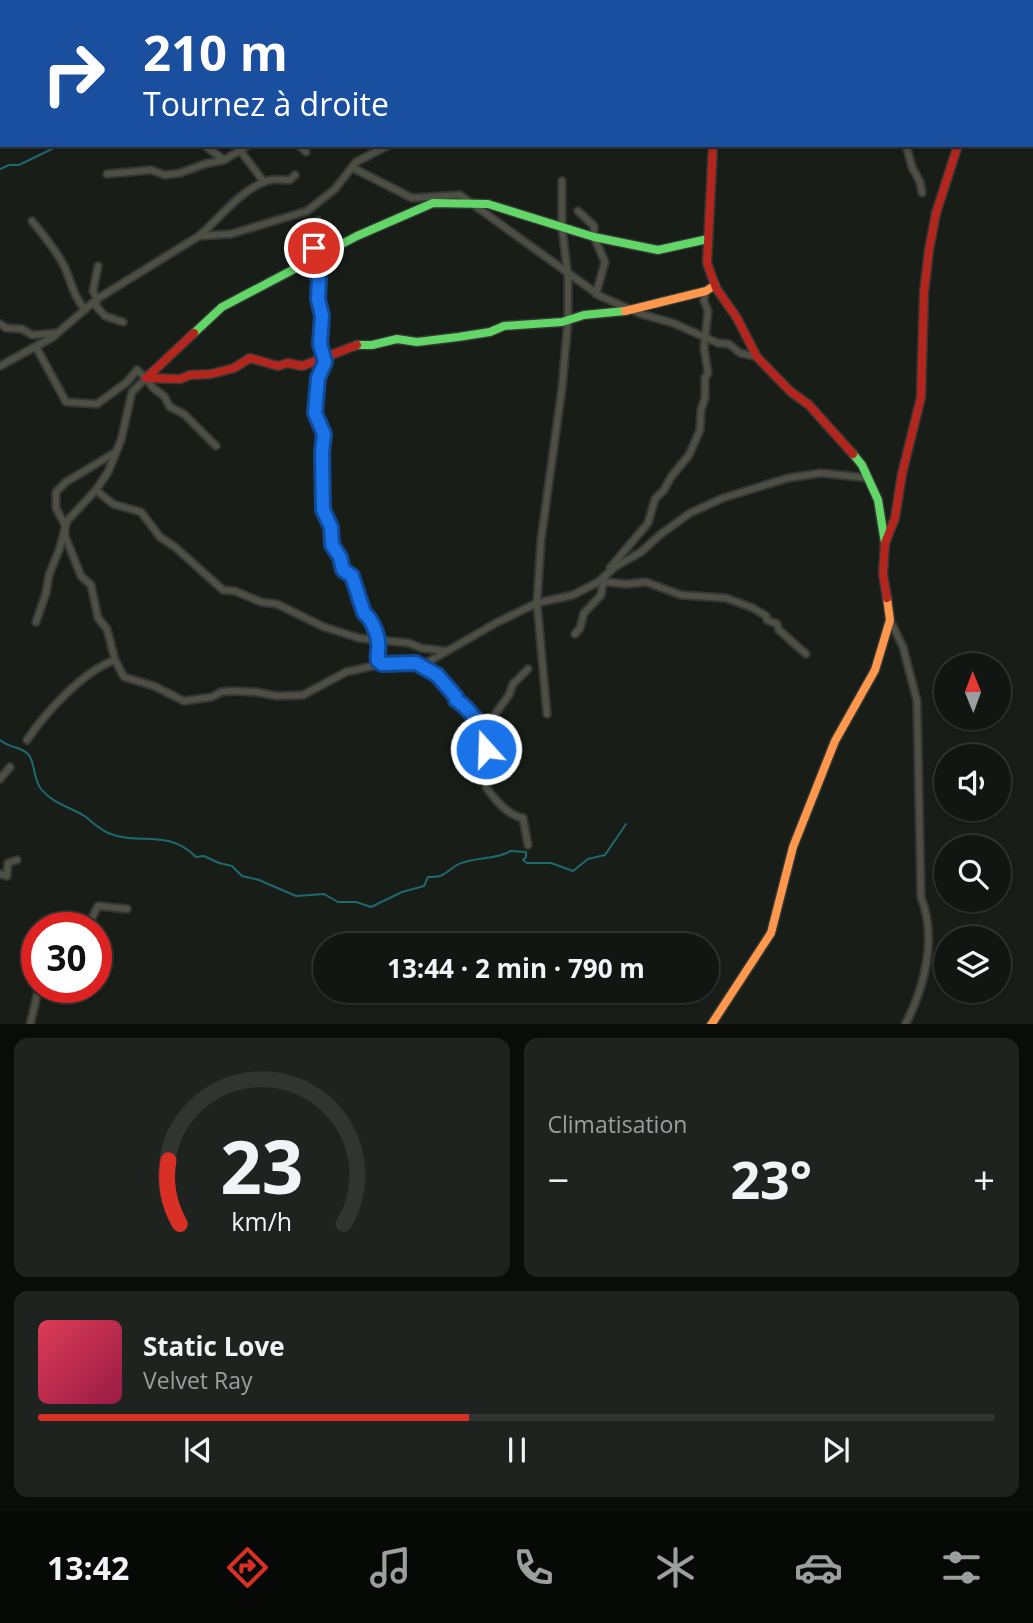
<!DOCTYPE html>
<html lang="fr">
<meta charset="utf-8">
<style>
:root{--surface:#121612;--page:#1f2320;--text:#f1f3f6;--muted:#9c9f9f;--line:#313532;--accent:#d93025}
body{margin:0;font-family:"Open Sans",sans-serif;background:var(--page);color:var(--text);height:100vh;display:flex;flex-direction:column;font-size:26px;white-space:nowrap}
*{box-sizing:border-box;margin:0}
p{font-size:23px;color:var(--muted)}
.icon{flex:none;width:38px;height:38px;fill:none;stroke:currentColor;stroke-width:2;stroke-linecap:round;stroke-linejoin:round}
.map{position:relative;height:1024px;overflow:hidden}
.details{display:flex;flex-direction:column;gap:14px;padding:14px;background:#0a0c0a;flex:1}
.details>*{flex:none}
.banner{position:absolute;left:0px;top:0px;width:1034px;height:147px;box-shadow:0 2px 5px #0004,0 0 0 2px var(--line);background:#1a4fa0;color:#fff;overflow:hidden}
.needle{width:46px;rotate:359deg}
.controls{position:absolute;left:934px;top:653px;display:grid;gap:14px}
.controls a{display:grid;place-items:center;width:77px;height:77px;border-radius:50%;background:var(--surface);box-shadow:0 2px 5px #0004,0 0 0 2px var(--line);font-size:35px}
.speed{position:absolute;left:21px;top:912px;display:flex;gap:14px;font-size:35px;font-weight:700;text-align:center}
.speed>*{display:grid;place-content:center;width:91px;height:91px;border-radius:50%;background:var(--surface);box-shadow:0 2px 5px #0004,0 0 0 2px var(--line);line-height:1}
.speed .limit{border:10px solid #d22;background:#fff;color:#111}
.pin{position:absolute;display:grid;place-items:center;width:60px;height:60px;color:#fff;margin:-30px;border:4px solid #fff;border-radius:50%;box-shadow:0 2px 7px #0007}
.me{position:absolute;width:77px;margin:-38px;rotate:340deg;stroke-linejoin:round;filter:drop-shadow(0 0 5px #0008)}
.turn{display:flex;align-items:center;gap:24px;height:147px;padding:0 28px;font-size:32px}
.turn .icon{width:91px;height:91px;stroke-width:2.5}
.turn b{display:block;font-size:49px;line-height:60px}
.big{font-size:52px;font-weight:700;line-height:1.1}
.details .card{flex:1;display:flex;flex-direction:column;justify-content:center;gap:10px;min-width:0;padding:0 24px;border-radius:14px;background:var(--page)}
.details .dial{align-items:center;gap:0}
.dial svg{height:182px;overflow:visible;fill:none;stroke:var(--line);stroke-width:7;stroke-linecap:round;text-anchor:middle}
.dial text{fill:var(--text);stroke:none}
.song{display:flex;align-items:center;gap:21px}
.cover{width:84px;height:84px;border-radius:10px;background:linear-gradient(135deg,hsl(350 70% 55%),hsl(340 70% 35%))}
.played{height:7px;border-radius:4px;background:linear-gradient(90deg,var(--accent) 45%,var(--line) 45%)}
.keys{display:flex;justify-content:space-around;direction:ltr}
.heat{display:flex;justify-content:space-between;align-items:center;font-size:38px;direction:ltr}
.details .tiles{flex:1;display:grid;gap:14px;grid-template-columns:1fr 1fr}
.card:last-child{grid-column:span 2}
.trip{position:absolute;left:313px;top:933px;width:406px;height:70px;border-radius:35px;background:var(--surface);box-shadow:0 2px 5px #0004,0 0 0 2px var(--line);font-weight:700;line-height:70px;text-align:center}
.menu{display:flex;height:112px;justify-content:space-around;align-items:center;background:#070907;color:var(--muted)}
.menu .icon{width:49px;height:49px}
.menu .current{color:var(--accent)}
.menu b{font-size:32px;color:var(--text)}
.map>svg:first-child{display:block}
</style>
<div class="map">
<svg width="1033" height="1025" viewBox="0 0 1033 1025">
<rect width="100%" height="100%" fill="#181d18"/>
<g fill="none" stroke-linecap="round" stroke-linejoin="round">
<!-- stream -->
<g stroke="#1e696f" stroke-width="2">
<path d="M320 2 321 0"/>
<path d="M0 169 9 165H19L60 145"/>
<path d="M0 740C8 748 20 746 28 754 35 761 33 779 41 789 53 804 71 807 86 817 93 823 99 829 108 833 139 846 168 828 196 857L204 856 219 863 232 866 242 876 259 880 296 896 324 894 338 902H356L371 907 402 892 424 886 428 877C446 877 444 873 457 865 470 857 498 860 510 851L526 852V857L523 860 527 863H551L573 871 588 859 605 855 626 824"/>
</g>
<!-- street casing -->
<g stroke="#333633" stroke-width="10">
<g id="street">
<path d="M130 2 134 0"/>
<path d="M563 2 565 0"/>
<path d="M0 65H2"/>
<path d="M204 145 224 160"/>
<path d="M236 145 264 182"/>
<path d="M299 145 306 152"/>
<path d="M906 145 912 167 920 182 922 193"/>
<path d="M353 168 412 198 460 195 600 296 641 314 673 323 718 343 729 344 740 353 757 357"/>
<path d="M107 174 151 170 165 175 180 173 205 164 224 160 249 145"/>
<path d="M578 211 594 226V237L605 262 596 294"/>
<path d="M32 221C43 235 58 252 65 268 72 284 73 295 85 310"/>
<path d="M318 221 311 260 319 279 318 299 322 316 320 343 325 363 318 378 315 413 324 434 323 510 331 527 332 545 340 557 343 570 352 576 364 613C372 620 379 638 379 648 379 653 377 657 378 661L382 664"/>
<path d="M200 235C221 217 240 190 267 181 274 178 282 180 290 180L295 175"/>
<path d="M98 266 93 291 97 299 96 306 105 316 123 322"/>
<path d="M0 324 6 328 22 329 32 335 57 333"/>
<path d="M36 347 66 402 97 404 127 382 137 370 146 378 132 392 121 440 108 472 96 490 67 521 59 550 49 575 46 593 36 622"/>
<path d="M0 366 53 337 97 299 199 236 231 234 307 211 335 189 356 162 389 145"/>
<path d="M146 378 153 388 164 396 170 407 184 414 216 446"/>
<path d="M116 452 66 482 56 492V508L65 525V536L81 576 91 585 98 618 107 629 115 660 124 677 154 686 184 701 212 697 221 692 233 691 256 692 277 696 303 695 346 672 382 664 400 665 428 662 496 623 537 603 573 595 598 582 615 567 641 552 661 534 690 513 723 498 788 478 821 473 868 478"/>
<path d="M96 490 113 504 141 512 160 537 175 547 223 590 235 591 261 602 277 604 324 627 359 638 409 643 421 648 446 651"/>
<path d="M610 568 648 523 655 499 664 490 671 477 689 455 700 430 701 410 705 398V378L708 373 704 348 708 311 704 301 705 292"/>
<path d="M605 582 627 584 646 582 681 595 726 598 753 608 766 616 767 620 777 624 779 630 806 654"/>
<path d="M890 620 903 647 917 701 921 897C937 938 925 987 905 1025"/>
<path d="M575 634 580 628 584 613 601 595 604 577"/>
<path d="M416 663 437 675 456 697V700C469 706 473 718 485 728L483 736 486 741V758L480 762 489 773 486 787C495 800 507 815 523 818L528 845"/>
<path d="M547 714 537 603 541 540 562 388 568 320V277L562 227V181"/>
<path d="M485 728 509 695 513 684 528 669"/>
<path d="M27 740C45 713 83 671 115 660"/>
<path d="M0 779 10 767"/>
<path d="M0 874 7 876 8 863 17 860"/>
<path d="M87 928 98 906 127 909"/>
<path d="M30 1025 39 987"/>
</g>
</g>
<!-- fast casing -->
<g stroke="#333633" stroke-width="11">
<g id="fast">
<path d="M1005 2 1006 0"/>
<path d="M1026 2 1027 0"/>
<path d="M194 333 222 307 357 236 433 203 488 204 594 237 658 250 708 239"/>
<path d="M357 345H372L397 339 417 342 458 337 490 332 504 326 562 322 584 315 625 311"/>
<path d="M853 454 862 465 878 500 885 543"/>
</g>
</g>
<!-- slow casing -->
<g stroke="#333633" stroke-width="11">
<g id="slow">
<path d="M712 0V2"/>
<path d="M625 311 706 291 715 285"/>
<path d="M711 1025 771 933 793 847 835 741 875 670 890 620 887 598"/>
</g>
</g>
<!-- jam casing -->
<g stroke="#333633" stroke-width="11">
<g id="jam">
<path d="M713 145 707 263 716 288 737 318 757 357 790 391 809 405 853 454"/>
<path d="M194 333 146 378 180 379 190 375 211 374 234 368 250 358 278 366 288 363 302 366 357 345"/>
<path d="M887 598 883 574 885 543 895 518 902 474 921 397 924 293 929 250 936 213 958 145"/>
</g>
</g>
<!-- street -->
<use href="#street" stroke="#4d4e44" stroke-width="6"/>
<!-- fast -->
<use href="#fast" stroke="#63d668" stroke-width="8"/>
<!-- slow -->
<use href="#slow" stroke="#ff974d" stroke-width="8"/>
<!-- jam -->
<use href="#jam" stroke="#b3261e" stroke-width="8"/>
</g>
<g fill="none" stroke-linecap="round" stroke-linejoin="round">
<!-- route casing -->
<g stroke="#114b97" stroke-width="18">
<path id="route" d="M314 248 311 260 319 279 318 299 322 316 320 344 325 362 318 378 315 413 324 434 322 452 323 510 331 527 332 545 340 557 343 570 352 576 364 613C373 620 380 639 378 650 378 654 377 657 378 661L382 664 416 663 437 675 456 697V700C469 707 473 719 485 728L483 736 486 749"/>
</g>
<!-- route -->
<use href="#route" stroke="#1a73e8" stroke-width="12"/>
</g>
</svg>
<div class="controls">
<a><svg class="needle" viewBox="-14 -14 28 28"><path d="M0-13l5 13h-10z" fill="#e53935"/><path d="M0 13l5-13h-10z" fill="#9c9f9f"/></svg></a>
<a><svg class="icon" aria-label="sound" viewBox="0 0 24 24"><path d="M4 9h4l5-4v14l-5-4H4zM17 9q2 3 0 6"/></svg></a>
<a><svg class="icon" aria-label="search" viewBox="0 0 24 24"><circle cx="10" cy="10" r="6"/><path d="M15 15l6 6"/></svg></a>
<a><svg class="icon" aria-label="layers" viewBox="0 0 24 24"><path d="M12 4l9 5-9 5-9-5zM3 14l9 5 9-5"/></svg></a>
</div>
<div class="speed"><div class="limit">30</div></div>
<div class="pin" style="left:314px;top:248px;background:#d93025"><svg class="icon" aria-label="arrive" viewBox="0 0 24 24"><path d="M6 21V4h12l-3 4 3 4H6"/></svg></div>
<svg class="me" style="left:486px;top:749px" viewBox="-20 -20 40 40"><circle r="17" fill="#1a73e8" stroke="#fff" stroke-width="3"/><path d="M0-11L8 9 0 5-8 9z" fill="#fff"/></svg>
<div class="trip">13:44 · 2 min · 790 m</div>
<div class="banner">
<div class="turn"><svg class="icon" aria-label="right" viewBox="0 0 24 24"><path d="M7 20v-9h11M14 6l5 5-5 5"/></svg><div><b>210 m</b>Tournez à droite</div></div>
</div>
</div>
<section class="details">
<div class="tiles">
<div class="card dial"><svg viewBox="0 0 100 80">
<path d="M14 69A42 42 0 1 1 86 69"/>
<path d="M14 69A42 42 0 0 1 9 41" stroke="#d93025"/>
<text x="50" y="56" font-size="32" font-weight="700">23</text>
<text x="50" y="72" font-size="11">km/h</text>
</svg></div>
<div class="card"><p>Climatisation</p>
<div class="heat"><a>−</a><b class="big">23°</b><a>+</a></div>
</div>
<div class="card">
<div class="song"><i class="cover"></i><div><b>Static Love</b><p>Velvet Ray</p></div></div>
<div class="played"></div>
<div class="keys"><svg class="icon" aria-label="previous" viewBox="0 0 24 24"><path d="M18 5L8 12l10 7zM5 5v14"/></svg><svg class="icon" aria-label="pause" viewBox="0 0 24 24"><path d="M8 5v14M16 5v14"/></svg><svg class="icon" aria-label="next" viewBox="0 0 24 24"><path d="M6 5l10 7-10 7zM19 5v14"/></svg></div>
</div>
</div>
</section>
<nav class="menu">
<b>13:42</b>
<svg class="icon current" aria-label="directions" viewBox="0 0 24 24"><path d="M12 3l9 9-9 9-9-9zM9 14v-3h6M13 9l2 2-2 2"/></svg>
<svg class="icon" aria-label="music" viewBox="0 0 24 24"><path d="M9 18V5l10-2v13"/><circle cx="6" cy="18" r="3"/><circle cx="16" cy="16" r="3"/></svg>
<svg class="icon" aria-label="phone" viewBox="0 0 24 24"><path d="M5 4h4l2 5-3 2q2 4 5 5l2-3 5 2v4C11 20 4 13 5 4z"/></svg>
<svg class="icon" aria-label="climate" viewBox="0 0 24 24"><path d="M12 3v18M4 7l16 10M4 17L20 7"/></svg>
<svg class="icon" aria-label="car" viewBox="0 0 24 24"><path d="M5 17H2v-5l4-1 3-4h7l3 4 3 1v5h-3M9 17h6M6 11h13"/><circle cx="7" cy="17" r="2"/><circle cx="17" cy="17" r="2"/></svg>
<svg class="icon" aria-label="filters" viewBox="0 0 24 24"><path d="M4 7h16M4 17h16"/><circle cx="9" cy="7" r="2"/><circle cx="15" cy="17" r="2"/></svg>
</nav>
